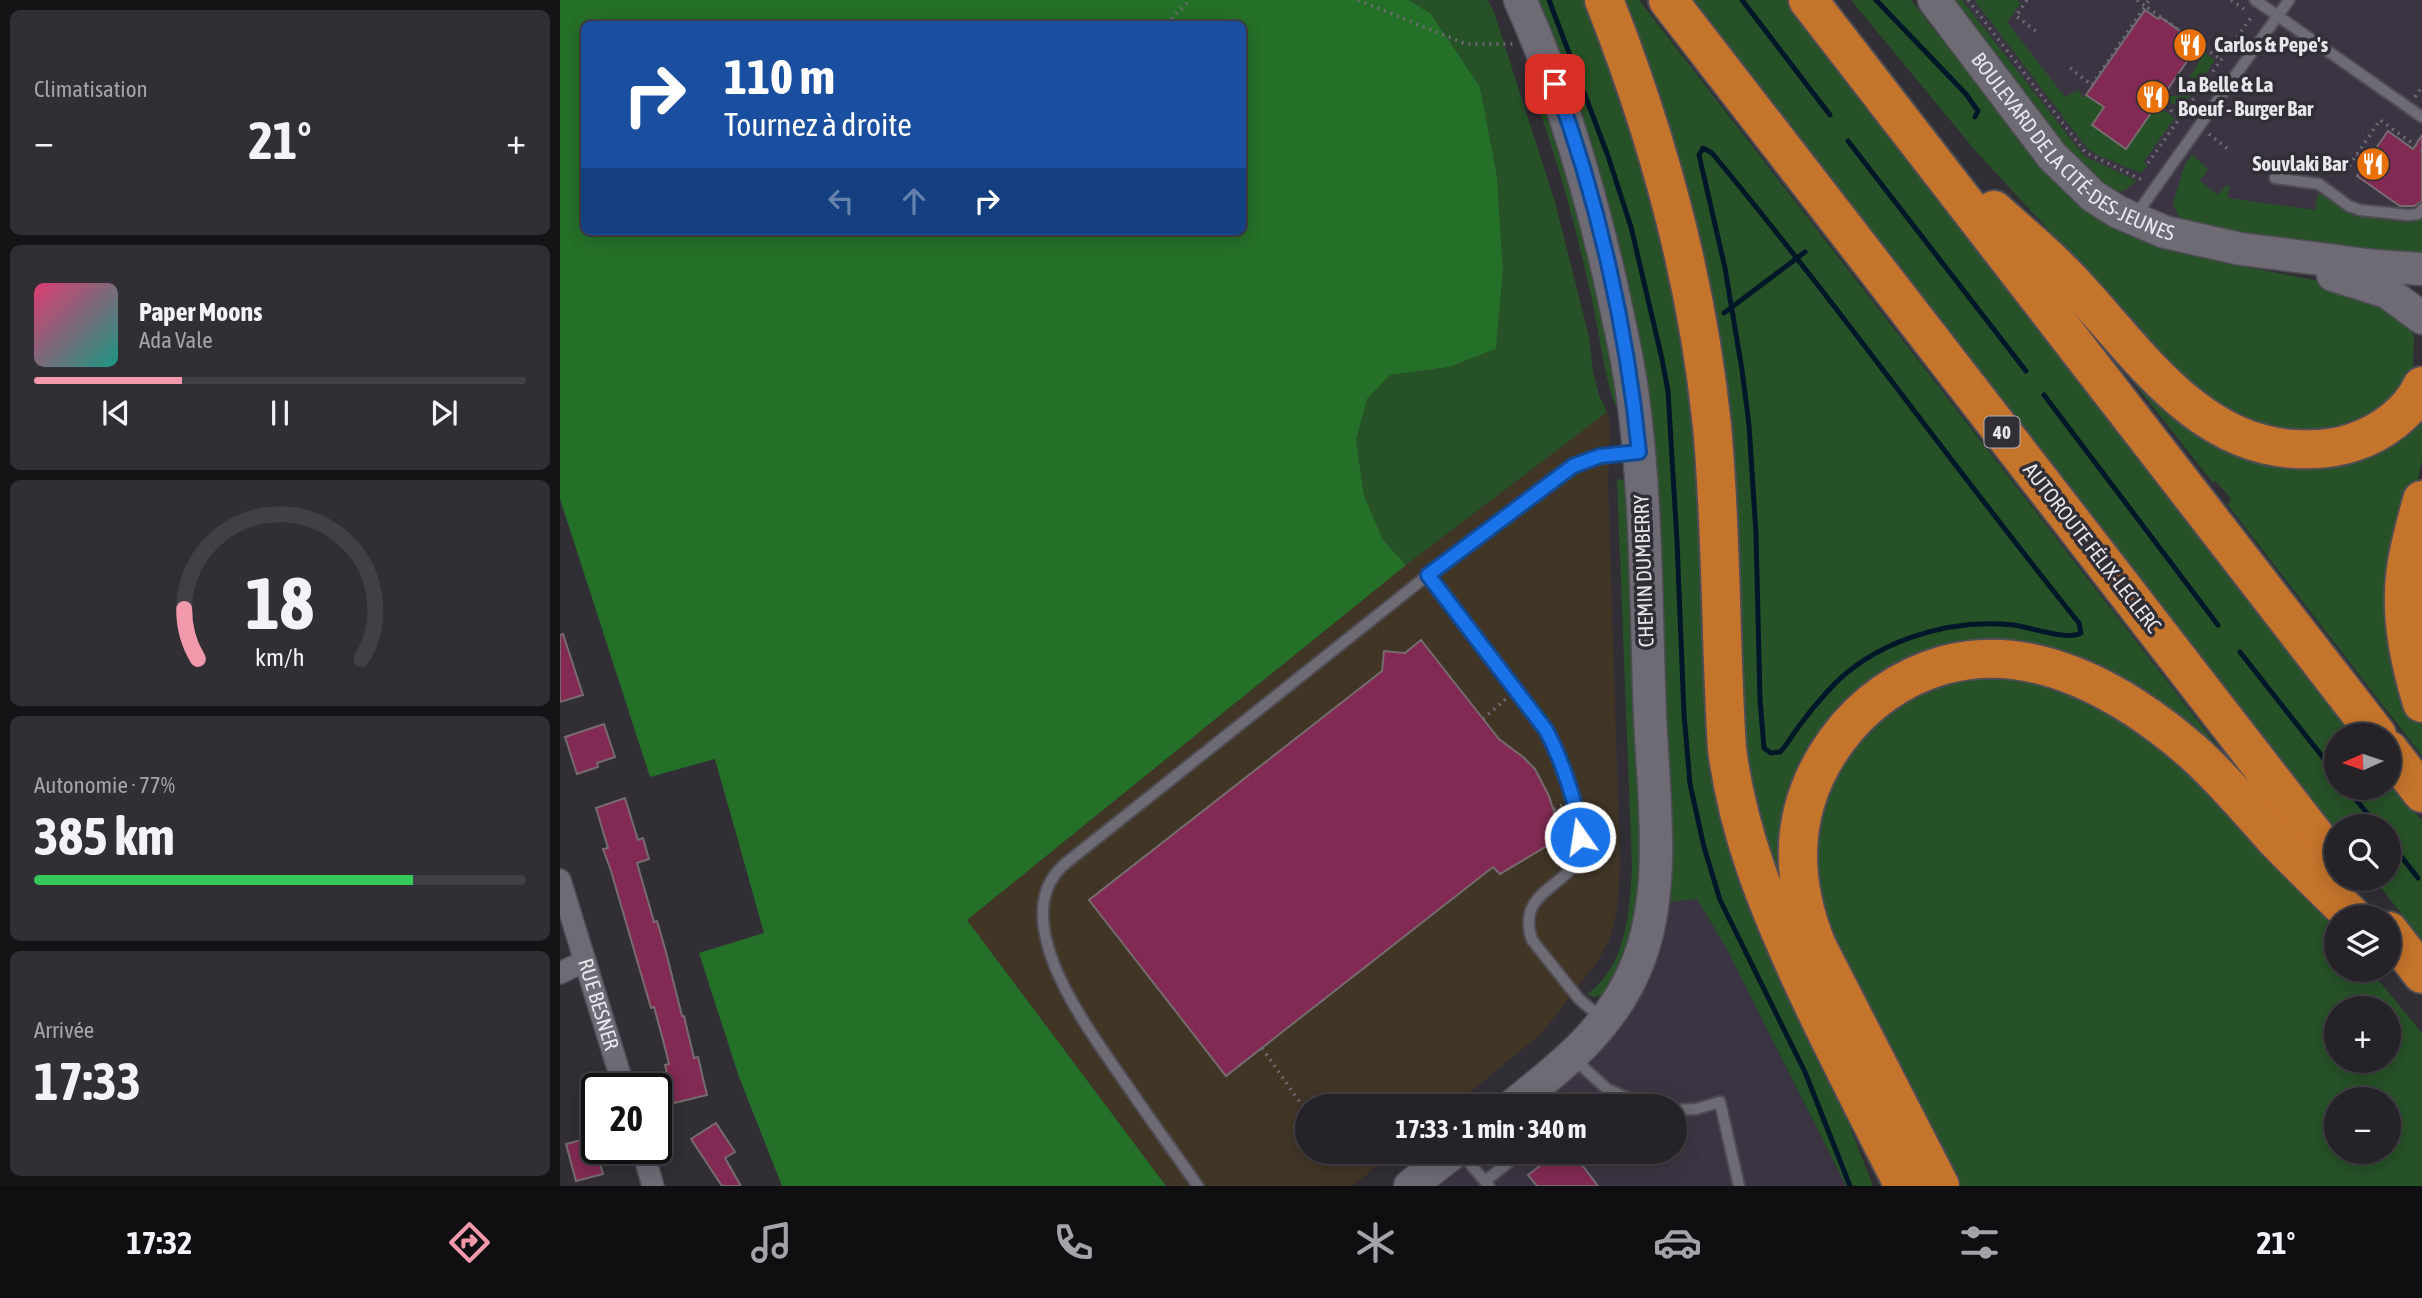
<!DOCTYPE html>
<html lang="fr">
<meta charset="utf-8">
<style>
:root{--surface:#252228;--page:#312f34;--text:#f1f3f6;--muted:#a3a4a8;--line:#423f45;--accent:#f29aac}
body{margin:0;font-family:"Asap Condensed",sans-serif;background:var(--page);color:var(--text);height:100vh;display:flex;flex-direction:column;font-size:26px;white-space:nowrap}
*{box-sizing:border-box;margin:0}
p{font-size:23px;color:var(--muted)}
.icon{flex:none;width:38px;height:38px;fill:none;stroke:currentColor;stroke-width:2;stroke-linecap:round;stroke-linejoin:round}
.map{position:relative;flex:1;overflow:hidden}
.sheet{display:flex;flex-direction:column;gap:10px;padding:10px;background:#141316;width:560px}
.sheet>*{flex:none}
.guide{position:absolute;left:21px;top:21px;width:665px;height:214px;border-radius:10px;box-shadow:0 4px 18px #0003,0 0 0 2px var(--line);background:#1a4fa0;color:#fff;overflow:hidden}
.needle{width:46px;rotate:267deg}
.fabs{position:absolute;left:1764px;top:723px;display:grid;gap:14px}
.fabs a{display:grid;place-items:center;width:77px;height:77px;border-radius:50%;background:var(--surface);box-shadow:0 4px 18px #0003,0 0 0 2px var(--line);font-size:35px}
.speed{position:absolute;left:21px;top:1073px;display:flex;gap:14px;font-size:35px;font-weight:700;text-align:center}
.speed>*{display:grid;place-content:center;width:91px;height:91px;border-radius:50%;background:var(--surface);box-shadow:0 4px 18px #0003,0 0 0 2px var(--line);line-height:1}
.speed .limit{border:4px solid #111;border-radius:10px;background:#fff;color:#111}
.pin{position:absolute;display:grid;place-items:center;width:60px;height:60px;color:#fff;margin:-30px;border-radius:14px;box-shadow:0 4px 10px #0006}
.me{position:absolute;width:77px;margin:-38px;rotate:347deg;stroke-linejoin:round;filter:drop-shadow(0 0 5px #0008)}
.turn{display:flex;align-items:center;gap:24px;height:147px;padding:0 28px;font-size:32px}
.turn .icon{width:91px;height:91px;stroke-width:2.5}
.turn b{display:block;font-size:49px;line-height:60px}
.lanes{display:flex;align-items:center;height:66px;padding:0 28px;background:#0003;justify-content:center;gap:35px;direction:ltr}
.lanes .off{opacity:.35}
.big{font-size:52px;font-weight:700;line-height:1.1}
.sheet .tile{flex:1;display:flex;flex-direction:column;justify-content:center;gap:10px;min-width:0;padding:0 24px;border-radius:10px;background:var(--page)}
.sheet .dial{align-items:center;gap:0}
.dial svg{height:182px;overflow:visible;fill:none;stroke:var(--line);stroke-width:7;stroke-linecap:round;text-anchor:middle}
.dial text{fill:var(--text);stroke:none}
.song{display:flex;align-items:center;gap:21px}
.cover{width:84px;height:84px;border-radius:10px;background:linear-gradient(135deg,hsl(340 70% 55%),hsl(170 70% 35%))}
.played{height:7px;border-radius:4px;background:linear-gradient(90deg,var(--accent) 30%,var(--line) 30%)}
.keys{display:flex;justify-content:space-around;direction:ltr}
.heat{display:flex;justify-content:space-between;align-items:center;font-size:38px;direction:ltr}
.charge{height:10px;border-radius:5px;background:linear-gradient(90deg,#34c759 77%,var(--line) 0)}
.trip{position:absolute;left:735px;top:1094px;width:392px;height:70px;border-radius:35px;background:var(--surface);box-shadow:0 4px 18px #0003,0 0 0 2px var(--line);font-weight:700;line-height:70px;text-align:center}
.menu{display:flex;height:112px;justify-content:space-around;align-items:center;background:#0f0e10;color:var(--muted)}
.menu .icon{width:49px;height:49px}
.menu .on{color:var(--accent)}
.menu b{font-size:32px;color:var(--text)}
main{display:flex;flex:1;min-height:0}
.map>svg:first-child{display:block}
</style>
<main>
<section class="sheet">
<div class="tile"><p>Climatisation</p>
<div class="heat"><a>−</a><b class="big">21°</b><a>+</a></div>
</div>
<div class="tile">
<div class="song"><i class="cover"></i><div><b>Paper Moons</b><p>Ada Vale</p></div></div>
<div class="played"></div>
<div class="keys"><svg class="icon" aria-label="previous" viewBox="0 0 24 24"><path d="M18 5L8 12l10 7zM5 5v14"/></svg><svg class="icon" aria-label="pause" viewBox="0 0 24 24"><path d="M8 5v14M16 5v14"/></svg><svg class="icon" aria-label="next" viewBox="0 0 24 24"><path d="M6 5l10 7-10 7zM19 5v14"/></svg></div>
</div>
<div class="tile dial"><svg viewBox="0 0 100 80">
<path d="M14 69A42 42 0 1 1 86 69"/>
<path d="M14 69A42 42 0 0 1 8 47" stroke="#f29aac"/>
<text x="50" y="56" font-size="32" font-weight="700">18</text>
<text x="50" y="72" font-size="11">km/h</text>
</svg></div>
<div class="tile"><p>Autonomie · 77%</p><b class="big">385 km</b><div class="charge"></div></div>
<div class="tile"><p>Arrivée</p><b class="big">17:33</b></div>
</section>
<div class="map">
<svg width="1862" height="1186" viewBox="0 0 1862 1186">
<rect width="100%" height="100%" fill="#312e36"/>
<!-- built -->
<g fill="#3b3543">
<path d="M1389 0H1862V261L1606 220 1548 192Z"/>
<path d="M1137 898 1167 949 1286 1186H867L911 1152H1115V1106H968L1002 1079 1106 902Z"/>
</g>
<!-- industrial -->
<path fill="#413626" d="M1047 412 1050 423 1048 482 1060 864 1057 910 1049 941 1037 962 982 1033 893 1106H747V1152H836L792 1186H606L407 920 846 565Z"/>
<!-- green -->
<g fill="#275227" fill-rule="evenodd">
<path d="M849 0H927L933 9 995 202 1029 337 1033 372 1039 395 1047 412 846 565 823 540 804 495 796 441 807 399 830 375 889 367 936 349 943 270 937 176 920 87 871 14Z"/>
<path d="M976 0H1029L1077 129 1129 348 1152 726 1293 1135 1313 1186H1286L1167 949 1137 899 1106 902 1095 514Z"/>
<path d="M1055 0H1079L1676 770 1624 731 1396 650 1240 774 1283 1044 1190 814 1170 505Z"/>
<path d="M1134 0H1227L1795 735H1776V788H1829V778L1833 783 1862 821V940L1814 879 1829 878V826H1776V830L1548 538Z"/>
<path d="M1291 0H1351L1478 162 1521 203 1556 229 1655 261 1800 289 1845 318 1854 337 1853 368 1836 399 1793 424 1758 431 1716 427 1679 416 1641 396 1414 149Z"/>
<path d="M1389 0H1402L1524 156 1577 181 1563 191 1548 192 1507 155Z"/>
<path d="M1414 0H1457L1461 3 1447 22 1505 97 1518 90 1524 98 1526 95 1544 107 1596 106 1615 118 1583 162 1588 165 1581 173 1537 155 1527 148Z"/>
<path d="M1645 53 1655 60 1621 109 1604 98 1606 96H1617Z"/>
<path d="M975 84 981 87 1018 203 1057 371 1058 407 1055 405C1043 371 1040 336 1032 300 1017 231 998 160 973 93L972 86Z"/>
<path d="M1632 154 1648 169 1640 181 1658 195 1666 185 1669 186 1668 198 1755 210 1758 193 1794 216 1848 223 1862 217V261L1631 225 1620 219 1613 204 1624 167Z"/>
<path d="M1513 306 1686 451 1862 409V461L1843 541 1851 703 1862 726V756L1668 505 1671 498 1655 481 1653 483Z"/>
<path d="M1057 479 1064 480 1066 484 1082 830 1080 897 1069 950 1046 994 1033 997 1027 994C1067 967 1070 909 1072 866Z"/>
<path d="M1404 673 1478 676 1581 726 1727 868 1776 928V970H1810L1862 1033V1186H1396L1251 897 1254 806 1313 715ZM1776 1008H1829V1060H1776ZM1776 1099H1829V1152H1776Z"/>
</g>
<!-- forest -->
<path fill="#257028" fill-rule="evenodd" d="M0 0H849L871 14 920 87 937 176 943 270 936 349 889 367 830 375 807 399 796 441 804 495 823 540 846 565 407 920 606 1186H222L179 1077 139 953 204 933 155 759 90 777 0 499ZM24 24H682V231H24Z"/>
<g fill="none" stroke-linecap="round" stroke-linejoin="round">
<!-- stream -->
<g stroke="#001729" stroke-width="5">
<path d="M989 0 1048 156 1071 227 1102 359 1108 391 1117 541 1124 714 1130 784 1144 847 1160 900 1245 1072 1290 1186"/>
<path d="M1182 0 1270 115"/>
<path d="M1316 0 1406 94 1418 111 1415 117"/>
<path d="M1288 141 1466 371"/>
<path d="M1143 148 1152 153C1279 306 1394 468 1519 623L1521 633C1507 641 1470 627 1453 625 1387 618 1311 642 1267 692 1257 703 1248 714 1239 726 1233 734 1228 744 1220 752L1211 753 1204 748 1200 700 1196 534 1189 425 1182 370 1165 268 1139 155Z"/>
<path d="M1164 313 1245 252"/>
<path d="M1484 395 1658 625"/>
<path d="M1680 652 1776 774"/>
<path d="M1787 788 1817 826"/>
<path d="M1829 841 1858 878"/>
</g>
</g>
<!-- building -->
<g fill="#822a53" stroke="#766b6e" stroke-width="2">
<path d="M1585 10 1598 19 1600 17 1639 44 1566 149 1532 125 1544 107 1526 95Z"/>
<path d="M1828 131 1853 149 1862 135V201L1854 206H1840L1797 176Z"/>
<path d="M3 634 23 695 0 702V635Z"/>
<path d="M861 640 939 739 963 757 975 769 989 796 994 812 997 840 940 874 933 867 666 1076 529 900 822 671 824 651 845 653Z"/>
<path d="M44 724 55 757 37 763 38 767 17 774 5 737Z"/>
<path d="M65 798 78 840 83 838 89 859 77 863 94 922 97 921 106 952 122 1016H124L134 1058 138 1057 147 1095 114 1103 105 1065 109 1064 103 1040 94 1007 91 1008 51 871 43 849 48 848 36 808Z"/>
<path d="M156 1123 175 1152 165 1158 181 1186H162L131 1139Z"/>
<path d="M33 1137 43 1174 16 1181 6 1144Z"/>
<path d="M1005 1152H1039L1022 1165 1038 1186H977L968 1175 990 1158 996 1161 1002 1159Z"/>
</g>
<g fill="none" stroke-linecap="round" stroke-linejoin="round">
<!-- lane casing -->
<g stroke="#4f4c54" stroke-width="14">
<g id="lane">
<path d="M1695 0 1862 117"/>
<path d="M1715 178 1759 184 1789 206 1800 210 1848 215 1858 214 1862 209"/>
<path d="M1578 219 1583 205 1729 0"/>
<path d="M1043 1019 1019 999 972 940C955 889 1011 888 1020 852 1024 835 1017 815 1012 799 1005 779 1000 757 991 738 979 716 962 697 947 677 920 643 894 609 868 575L1014 466 1040 456 1078 452"/>
<path d="M1013 1058 1047 1089 1086 1106"/>
<path d="M1115 1110 1136 1109 1160 1102 1179 1186"/>
<path d="M900 1152 929 1186"/>
<path d="M996 1152 997 1153"/>
<path d="M925 1181 962 1152"/>
<path d="M638 1186C613 1151 588 1116 564 1081 530 1031 441 917 506 863L868 575"/>
</g>
</g>
<!-- street casing -->
<g stroke="#4f4c54" stroke-width="24">
<g id="street">
<path id="s1" d="M0 880 64 1088"/>
<path d="M0 973 25 961"/>
<path d="M82 1148 93 1186"/>
</g>
</g>
<!-- secondary casing -->
<g stroke="#4f4c54" stroke-width="35">
<g id="secondary">
<path id="s2" d="M1374 0 1492 156 1533 196 1558 212 1605 232 1681 249 1815 266 1862 269"/>
<path d="M1773 275 1827 292 1862 318"/>
<path d="M952 1106C1002 1066 1051 1028 1076 967 1108 892 1093 794 1090 715 1086 615 1087 514 1075 414 1070 368 1059 321 1049 275 1027 181 1000 88 960 0"/>
<path d="M850 1186 894 1152"/>
</g>
</g>
<!-- highway casing -->
<g stroke="#4f4c54" stroke-width="42">
<g id="highway">
<path d="M1044 0C1098 137 1137 279 1152 426 1162 533 1160 641 1167 749 1178 833 1207 904 1242 981 1274 1050 1309 1118 1344 1186"/>
<path d="M1108 0 1776 863"/>
<path d="M1248 0 1817 735"/>
<path d="M1434 210C1458 232 1483 252 1505 275 1571 342 1632 445 1736 449 1756 450 1775 449 1794 442 1822 433 1850 412 1862 386"/>
<path d="M1862 500C1856 523 1849 546 1846 569 1839 614 1849 661 1862 703"/>
<path d="M1829 750 1862 793"/>
<path d="M1829 931 1862 974"/>
<path d="M1380 1186 1257 946C1228 874 1230 804 1277 740 1303 704 1341 677 1384 665 1475 640 1567 694 1634 753 1663 779 1688 809 1714 838 1740 865 1767 891 1793 917"/>
</g>
</g>
<!-- path -->
<g stroke="#6d6b72" stroke-width="3.5" stroke-dasharray="2 5" stroke-linecap="butt">
<path d="M798 0 906 44H954"/>
<path d="M1408 0 1525 152 1584 181"/>
<path d="M1467 0 1456 16 1477 32"/>
<path d="M1577 0 1585 6 1589 0"/>
<path d="M1671 0 1684 9"/>
<path d="M606 24 630 0"/>
<path d="M1636 49 1641 53 1644 49"/>
<path d="M1510 68 1532 85 1585 6 1660 59"/>
<path d="M1855 97 1862 87"/>
<path d="M1599 102 1620 117"/>
<path d="M1649 134 1669 150"/>
<path d="M1797 154 1807 161"/>
<path d="M1588 163 1692 16"/>
<path d="M1779 163 1787 169 1820 120 1862 150"/>
<path d="M923 719 948 697"/>
<path d="M1002 805 993 810 1004 823"/>
<path d="M702 1048 746 1111"/>
</g>
<!-- lane -->
<use href="#lane" stroke="#6e6b74" stroke-width="10"/>
<!-- street -->
<use href="#street" stroke="#6e6b74" stroke-width="21"/>
<!-- secondary -->
<use href="#secondary" stroke="#6e6b74" stroke-width="32"/>
<!-- highway -->
<use href="#highway" stroke="#c5742c" stroke-width="38"/>
</g>
<g fill="none" stroke-linecap="round" stroke-linejoin="round">
<!-- route casing -->
<g stroke="#114b97" stroke-width="18">
<path id="route" d="M995 84C1038 199 1067 330 1079 452L1040 456 1013 466 868 575 986 730C1001 758 1018 805 1020 837"/>
</g>
<!-- route -->
<use href="#route" stroke="#1a73e8" stroke-width="12"/>
</g>
<!-- icons -->
<defs>
<g id="restaurant-disc" transform="scale(1.75)"><circle r="9.5" fill="#e8710a" stroke="#312e36"/><path d="M-5-6h1v4h1v-4h1v4h1v-4h1v5L-1.5 .5V6h-2V.5L-5-1ZM5-6V6H3V1.5H1.5Q1.5-4 5-6Z" fill="#fff"/></g>
</defs>
<g fill-rule="evenodd">
<use href="#restaurant-disc" x="1630" y="45"/>
<use href="#restaurant-disc" x="1593" y="97"/>
<use href="#restaurant-disc" x="1813" y="164"/>
</g>
<g text-anchor="middle" stroke-width="7" stroke-linejoin="round" paint-order="stroke">
<!-- shield labels -->
<rect fill="#312e36" stroke="#b1afb5" stroke-width="2" x="1424.5" y="416.5" width="35" height="31" rx="5"/>
<g font-size="19" font-weight="bold" fill="#e8e6ec">
<text x="1442" y="439">40</text>
</g>
<!-- poi labels -->
<g font-size="21" font-weight="bold" fill="#e8e6ec" stroke="#312e36" text-anchor="start">
<text x="1654" y="52">Carlos &amp; Pepe's</text>
<text x="1618" y="92">La Belle &amp; La<tspan x="1618" dy="24">Boeuf - Burger Bar</tspan></text>
<text x="1788" y="171" text-anchor="end">Souvlaki Bar</text>
</g>
<!-- street labels -->
<g font-size="21" fill="#e8e6ec" stroke="#312e36">
<text dy="7" stroke="none"><textPath href="#s2" startOffset="206">BOULEVARD DE LA CITÉ-DES-JEUNES</textPath></text>
<text transform="translate(1532 548) rotate(52)" y="7">AUTOROUTE FÉLIX-LECLERC</text>
<text transform="translate(1084 571) rotate(-92)" y="7">CHEMIN DUMBERRY</text>
<text dy="7" stroke="none"><textPath href="#s1" startOffset="130">RUE BESNER</textPath></text>
</g>
</g>
</svg>
<div class="fabs">
<a><svg class="needle" viewBox="-14 -14 28 28"><path d="M0-13l5 13h-10z" fill="#e53935"/><path d="M0 13l5-13h-10z" fill="#a3a4a8"/></svg></a>
<a><svg class="icon" aria-label="search" viewBox="0 0 24 24"><circle cx="10" cy="10" r="6"/><path d="M15 15l6 6"/></svg></a>
<a><svg class="icon" aria-label="layers" viewBox="0 0 24 24"><path d="M12 4l9 5-9 5-9-5zM3 14l9 5 9-5"/></svg></a>
<a>+</a>
<a>−</a>
</div>
<div class="speed"><div class="limit">20</div></div>
<div class="pin" style="left:995px;top:84px;background:#d93025"><svg class="icon" aria-label="arrive" viewBox="0 0 24 24"><path d="M6 21V4h12l-3 4 3 4H6"/></svg></div>
<svg class="me" style="left:1020px;top:837px" viewBox="-20 -20 40 40"><circle r="17" fill="#1a73e8" stroke="#fff" stroke-width="3"/><path d="M0-11L8 9 0 5-8 9z" fill="#fff"/></svg>
<div class="trip">17:33 · 1 min · 340 m</div>
<div class="guide">
<div class="turn"><svg class="icon" aria-label="right" viewBox="0 0 24 24"><path d="M7 20v-9h11M14 6l5 5-5 5"/></svg><div><b>110 m</b>Tournez à droite</div></div>
<div class="lanes"><svg class="icon off" aria-label="left" viewBox="0 0 24 24"><path d="M17 20v-9H6M10 6l-5 5 5 5"/></svg><svg class="icon off" aria-label="ahead" viewBox="0 0 24 24"><path d="M12 20V5M6 11l6-6 6 6"/></svg><svg class="icon" aria-label="right" viewBox="0 0 24 24"><path d="M7 20v-9h11M14 6l5 5-5 5"/></svg></div>
</div>
</div>
</main>
<nav class="menu">
<b>17:32</b>
<svg class="icon on" aria-label="directions" viewBox="0 0 24 24"><path d="M12 3l9 9-9 9-9-9zM9 14v-3h6M13 9l2 2-2 2"/></svg>
<svg class="icon" aria-label="music" viewBox="0 0 24 24"><path d="M9 18V5l10-2v13"/><circle cx="6" cy="18" r="3"/><circle cx="16" cy="16" r="3"/></svg>
<svg class="icon" aria-label="phone" viewBox="0 0 24 24"><path d="M5 4h4l2 5-3 2q2 4 5 5l2-3 5 2v4C11 20 4 13 5 4z"/></svg>
<svg class="icon" aria-label="climate" viewBox="0 0 24 24"><path d="M12 3v18M4 7l16 10M4 17L20 7"/></svg>
<svg class="icon" aria-label="car" viewBox="0 0 24 24"><path d="M5 17H2v-5l4-1 3-4h7l3 4 3 1v5h-3M9 17h6M6 11h13"/><circle cx="7" cy="17" r="2"/><circle cx="17" cy="17" r="2"/></svg>
<svg class="icon" aria-label="filters" viewBox="0 0 24 24"><path d="M4 7h16M4 17h16"/><circle cx="9" cy="7" r="2"/><circle cx="15" cy="17" r="2"/></svg>
<b>21°</b>
</nav>
